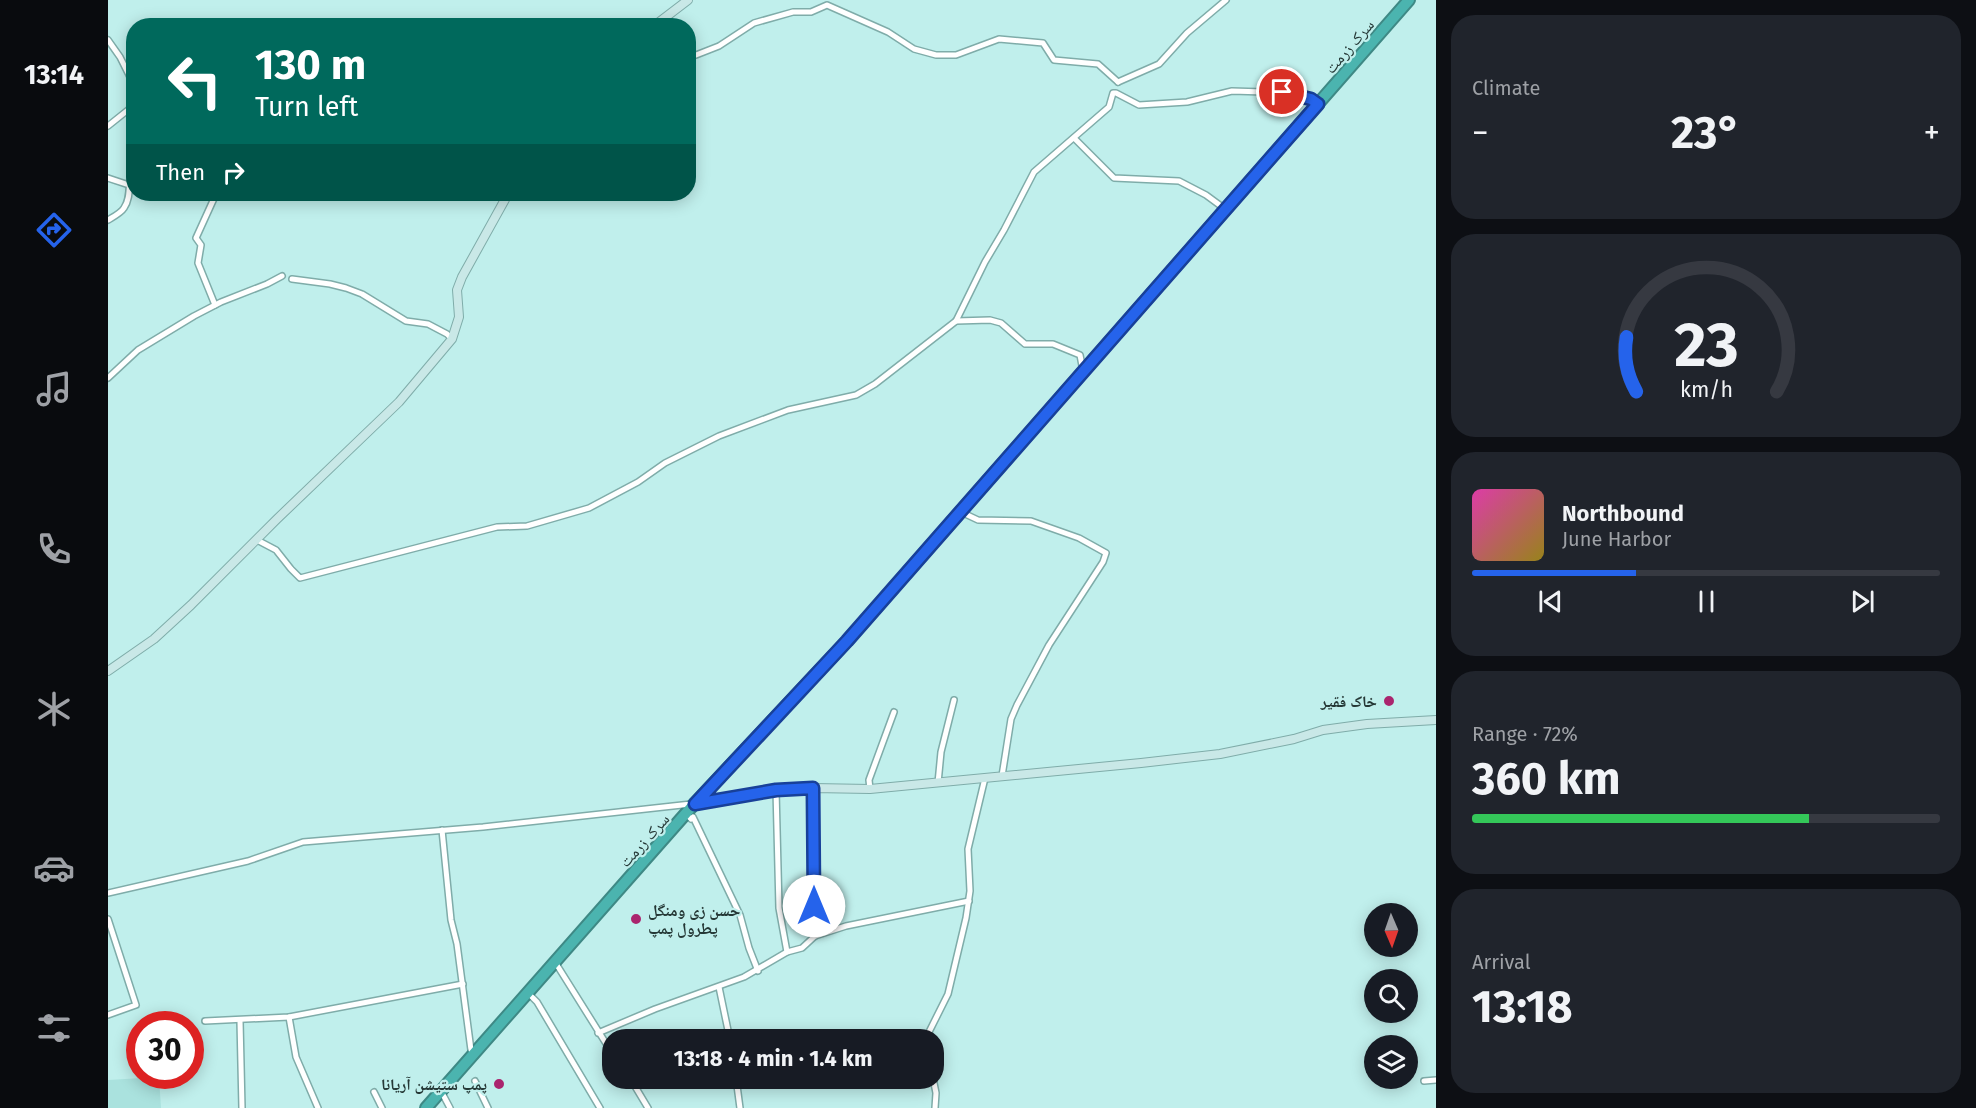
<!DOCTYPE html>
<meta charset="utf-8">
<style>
:root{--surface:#171b24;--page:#20242c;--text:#f1f3f6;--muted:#9ea1a6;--line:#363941;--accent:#2563eb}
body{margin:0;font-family:"Fira Sans","Noto Naskh Arabic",sans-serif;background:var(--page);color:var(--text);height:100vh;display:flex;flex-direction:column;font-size:22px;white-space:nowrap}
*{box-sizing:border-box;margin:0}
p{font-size:20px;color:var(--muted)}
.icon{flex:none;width:33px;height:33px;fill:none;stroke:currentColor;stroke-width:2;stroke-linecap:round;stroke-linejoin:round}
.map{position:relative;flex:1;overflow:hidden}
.sheet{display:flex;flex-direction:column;gap:15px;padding:15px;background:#0d0f14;width:540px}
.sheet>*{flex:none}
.guide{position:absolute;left:18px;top:18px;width:570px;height:183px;border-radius:24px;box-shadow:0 3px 15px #0003;background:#00695c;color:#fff;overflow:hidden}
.needle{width:39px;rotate:178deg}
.tools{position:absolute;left:1256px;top:903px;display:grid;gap:12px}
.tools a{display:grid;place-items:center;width:54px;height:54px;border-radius:50%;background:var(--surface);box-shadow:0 3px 15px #0003;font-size:30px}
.speed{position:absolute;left:18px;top:1011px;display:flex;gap:12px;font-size:30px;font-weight:700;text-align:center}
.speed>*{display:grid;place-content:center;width:78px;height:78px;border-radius:50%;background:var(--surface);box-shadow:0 3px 15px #0003;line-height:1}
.speed .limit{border:9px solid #d22;background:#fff;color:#111}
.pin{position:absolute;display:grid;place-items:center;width:51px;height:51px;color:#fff;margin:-26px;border:3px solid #fff;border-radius:50%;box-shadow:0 2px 6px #0007}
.me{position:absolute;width:66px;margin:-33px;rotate:0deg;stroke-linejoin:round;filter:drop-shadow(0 0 4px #0008)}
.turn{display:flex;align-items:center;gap:21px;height:126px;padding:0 30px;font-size:27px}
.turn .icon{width:78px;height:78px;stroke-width:2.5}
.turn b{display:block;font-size:42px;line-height:51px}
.then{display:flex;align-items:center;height:57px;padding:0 30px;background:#0003;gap:12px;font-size:22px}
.big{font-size:45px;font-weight:700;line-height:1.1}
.sheet .tile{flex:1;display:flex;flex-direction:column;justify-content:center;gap:9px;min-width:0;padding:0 21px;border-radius:24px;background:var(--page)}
.sheet .dial{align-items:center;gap:0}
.dial svg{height:156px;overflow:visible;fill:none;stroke:var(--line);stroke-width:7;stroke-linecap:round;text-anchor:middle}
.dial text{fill:var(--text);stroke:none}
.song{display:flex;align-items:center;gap:18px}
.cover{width:72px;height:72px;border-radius:9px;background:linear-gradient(135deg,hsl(320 70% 55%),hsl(50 70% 35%))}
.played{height:6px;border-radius:3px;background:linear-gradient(90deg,var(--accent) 35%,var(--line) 35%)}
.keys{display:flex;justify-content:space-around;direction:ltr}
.heat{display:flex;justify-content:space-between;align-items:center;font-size:33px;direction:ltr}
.charge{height:9px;border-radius:4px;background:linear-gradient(90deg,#34c759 72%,var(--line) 0)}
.trip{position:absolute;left:494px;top:1029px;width:342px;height:60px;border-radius:24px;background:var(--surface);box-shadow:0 3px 15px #0003;font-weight:700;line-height:60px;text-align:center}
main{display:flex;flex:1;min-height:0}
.menu{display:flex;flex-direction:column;width:108px;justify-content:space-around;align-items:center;background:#090b0e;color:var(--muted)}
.menu .icon{width:42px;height:42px}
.menu .selected{color:var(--accent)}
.menu b{font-size:27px;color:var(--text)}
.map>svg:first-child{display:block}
</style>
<main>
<nav class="menu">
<b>13:14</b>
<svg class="icon selected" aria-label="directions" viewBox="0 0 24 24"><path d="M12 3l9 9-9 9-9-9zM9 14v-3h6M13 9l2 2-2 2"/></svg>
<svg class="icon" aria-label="music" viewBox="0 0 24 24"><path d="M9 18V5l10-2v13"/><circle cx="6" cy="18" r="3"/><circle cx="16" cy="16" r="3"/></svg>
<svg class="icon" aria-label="phone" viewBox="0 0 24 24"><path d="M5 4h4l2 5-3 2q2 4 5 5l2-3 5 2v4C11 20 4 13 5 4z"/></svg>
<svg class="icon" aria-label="climate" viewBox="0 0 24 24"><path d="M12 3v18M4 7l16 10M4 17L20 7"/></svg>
<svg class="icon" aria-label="car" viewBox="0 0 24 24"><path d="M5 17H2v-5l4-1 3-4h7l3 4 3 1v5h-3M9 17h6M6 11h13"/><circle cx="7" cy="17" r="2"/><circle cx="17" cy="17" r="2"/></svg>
<svg class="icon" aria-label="filters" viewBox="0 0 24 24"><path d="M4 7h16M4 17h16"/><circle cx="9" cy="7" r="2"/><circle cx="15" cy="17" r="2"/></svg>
</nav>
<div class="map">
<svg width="1328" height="1108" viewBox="0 0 1328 1108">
<rect width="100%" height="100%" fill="#c0efec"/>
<!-- built -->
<path fill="#aae2de" d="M51 1077 53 1108H0V1080Z"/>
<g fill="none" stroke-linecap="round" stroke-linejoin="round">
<!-- street casing -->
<g stroke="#7faca9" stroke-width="8">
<g id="street">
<path d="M0 40 12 57 26 85"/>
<path d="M580 55H588L611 46 646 23 685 12H703L719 5 780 32 806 49 828 55H848L891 39 935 43 946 60 990 64 1010 82"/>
<path d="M1010 82 1051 64 1079 33 1118 0"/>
<path d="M0 126 20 110 26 109"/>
<path d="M966 138 1006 178 1071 181 1098 195 1117 209"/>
<path d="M0 178 21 185"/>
<path d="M0 220C5 217 13 213 16 208 25 195 18 178 26 164"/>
<path d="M184 279 222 284 238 288 254 294 298 321 320 324 339 334 344 339"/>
<path d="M107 305 90 263 93 245 88 238 108 194"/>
<path d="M848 321 882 320 893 323 917 344H945L972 355 975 371"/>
<path d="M0 378 30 350 86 316 113 302 159 284 174 276"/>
<path d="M853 512 870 520 923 521 971 538 998 553 995 562 941 645 909 705 903 719 894 776"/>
<path d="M149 540 168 550 183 569 192 578 389 527 419 526 481 508 530 482 557 463 611 436 680 410 748 395 767 384 848 321 877 262 896 230 926 172 1001 107 1005 93H1008L1031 105 1079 102 1124 91 1186 93 1203 99 1209 104"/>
<path d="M830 783 833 752 846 700"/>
<path d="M705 788 707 936"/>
<path d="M762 789 761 780 786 712"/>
<path d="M668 790 671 908 679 952"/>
<path d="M579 815 583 819 585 817 632 915 641 948 650 971"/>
<path d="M334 830 343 920 349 944 363 1050 365 1053"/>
<path d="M0 893 140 861 195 842 375 827 583 804"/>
<path d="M0 919 28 1005 0 1015"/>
<path d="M447 962 504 1053"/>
<path d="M611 987 622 1040"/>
<path d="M420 993 429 1002 492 1108"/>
<path d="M181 1017 188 1057 210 1108"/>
<path d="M97 1021 181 1017 355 984"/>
<path d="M132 1021 134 1108"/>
<path d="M490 1033 547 1009 636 977 679 952 694 948 707 936 738 926 861 901"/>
<path d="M817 1040 840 994 858 918 862 891 860 849 877 778"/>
<path d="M522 1078 540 1108"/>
<path d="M628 1078 632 1108"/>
<path d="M825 1078 828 1093 827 1108"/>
<path d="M367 1081 380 1108"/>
<path d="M1316 1081 1328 1080"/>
<path d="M333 1091 342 1108"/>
<path d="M266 1092 274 1108"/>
</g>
</g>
<!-- secondary casing -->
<g stroke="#7faca9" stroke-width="10">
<g id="secondary">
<path d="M546 26 580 0"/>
<path d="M0 671 46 639 83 605 169 519 291 402 344 339 351 317 349 290 354 277 400 194"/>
<path d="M587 803 668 790 705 788 762 789 1033 763 1112 754 1186 739 1215 730 1259 724 1328 720"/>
</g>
</g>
<!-- highway casing -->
<g stroke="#3e8985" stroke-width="14">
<path id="highway" d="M318 1108 587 803 739 641 1301 0"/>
</g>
<!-- street -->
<use href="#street" stroke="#fff" stroke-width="5"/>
<!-- secondary -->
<use href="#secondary" stroke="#c9e8e7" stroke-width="8"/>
<!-- highway -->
<use href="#highway" stroke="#4bb4af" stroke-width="10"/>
</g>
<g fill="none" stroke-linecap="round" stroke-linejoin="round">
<!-- route casing -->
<g stroke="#184099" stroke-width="15">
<path id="route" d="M706 906 705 788 668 790 587 804 739 641 1210 104 1203 99 1174 92"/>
</g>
<!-- route -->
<use href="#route" stroke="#2563eb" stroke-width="10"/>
</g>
<!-- markers -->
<g fill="#aa256e" stroke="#c0efec" stroke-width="2">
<circle cx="1281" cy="701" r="6"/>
<circle cx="528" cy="919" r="6"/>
<circle cx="391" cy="1084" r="6"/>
</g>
<g text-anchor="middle" stroke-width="4.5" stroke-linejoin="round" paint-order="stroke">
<!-- street labels -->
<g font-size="16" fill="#253836" stroke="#c0efec">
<text transform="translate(1241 46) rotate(-49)" y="6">سرک زرمت</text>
<text transform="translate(536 840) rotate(-48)" y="6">سرک زرمت</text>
</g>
<!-- poi labels -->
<g font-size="16" font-weight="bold" fill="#253836" stroke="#c0efec" text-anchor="end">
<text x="1269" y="707">خاک فقیر</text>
<text x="540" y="916" text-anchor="start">حسن زی ومنگل<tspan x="540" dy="18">پطرول پمپ</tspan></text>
<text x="379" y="1090">پمپ ستیشن آریانا</text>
</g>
</g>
</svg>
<div class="tools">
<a><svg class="needle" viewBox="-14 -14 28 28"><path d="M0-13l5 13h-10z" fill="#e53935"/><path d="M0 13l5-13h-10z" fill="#9ea1a6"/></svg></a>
<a><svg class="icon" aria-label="search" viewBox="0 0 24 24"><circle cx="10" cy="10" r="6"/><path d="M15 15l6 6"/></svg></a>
<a><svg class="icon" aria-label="layers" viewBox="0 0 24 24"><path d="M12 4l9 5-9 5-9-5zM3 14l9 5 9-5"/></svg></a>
</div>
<div class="speed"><div class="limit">30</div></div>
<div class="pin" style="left:1174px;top:92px;background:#d93025"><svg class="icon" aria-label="arrive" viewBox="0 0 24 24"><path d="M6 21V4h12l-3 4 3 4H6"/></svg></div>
<svg class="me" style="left:706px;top:906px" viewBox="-20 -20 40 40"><circle r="19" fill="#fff"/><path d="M0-13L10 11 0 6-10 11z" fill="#2563eb"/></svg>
<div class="trip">13:18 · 4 min · 1.4 km</div>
<div class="guide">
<div class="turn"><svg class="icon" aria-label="left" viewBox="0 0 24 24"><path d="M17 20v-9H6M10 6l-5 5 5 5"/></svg><div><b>130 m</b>Turn left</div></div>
<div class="then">Then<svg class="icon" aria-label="right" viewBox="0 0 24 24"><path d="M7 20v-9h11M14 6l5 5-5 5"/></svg></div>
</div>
</div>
<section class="sheet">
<div class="tile"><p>Climate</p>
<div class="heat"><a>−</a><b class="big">23°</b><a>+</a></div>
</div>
<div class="tile dial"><svg viewBox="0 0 100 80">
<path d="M14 69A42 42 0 1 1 86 69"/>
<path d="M14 69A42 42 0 0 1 9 41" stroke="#2563eb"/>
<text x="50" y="56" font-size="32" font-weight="700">23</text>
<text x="50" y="72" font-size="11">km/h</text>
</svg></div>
<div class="tile">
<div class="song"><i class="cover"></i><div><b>Northbound</b><p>June Harbor</p></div></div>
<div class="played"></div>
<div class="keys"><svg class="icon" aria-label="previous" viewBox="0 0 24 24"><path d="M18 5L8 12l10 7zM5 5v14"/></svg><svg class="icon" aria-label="pause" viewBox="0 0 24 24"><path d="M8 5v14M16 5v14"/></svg><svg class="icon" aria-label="next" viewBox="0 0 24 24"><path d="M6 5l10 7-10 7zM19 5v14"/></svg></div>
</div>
<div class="tile"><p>Range · 72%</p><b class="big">360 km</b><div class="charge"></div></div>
<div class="tile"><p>Arrival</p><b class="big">13:18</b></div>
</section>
</main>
